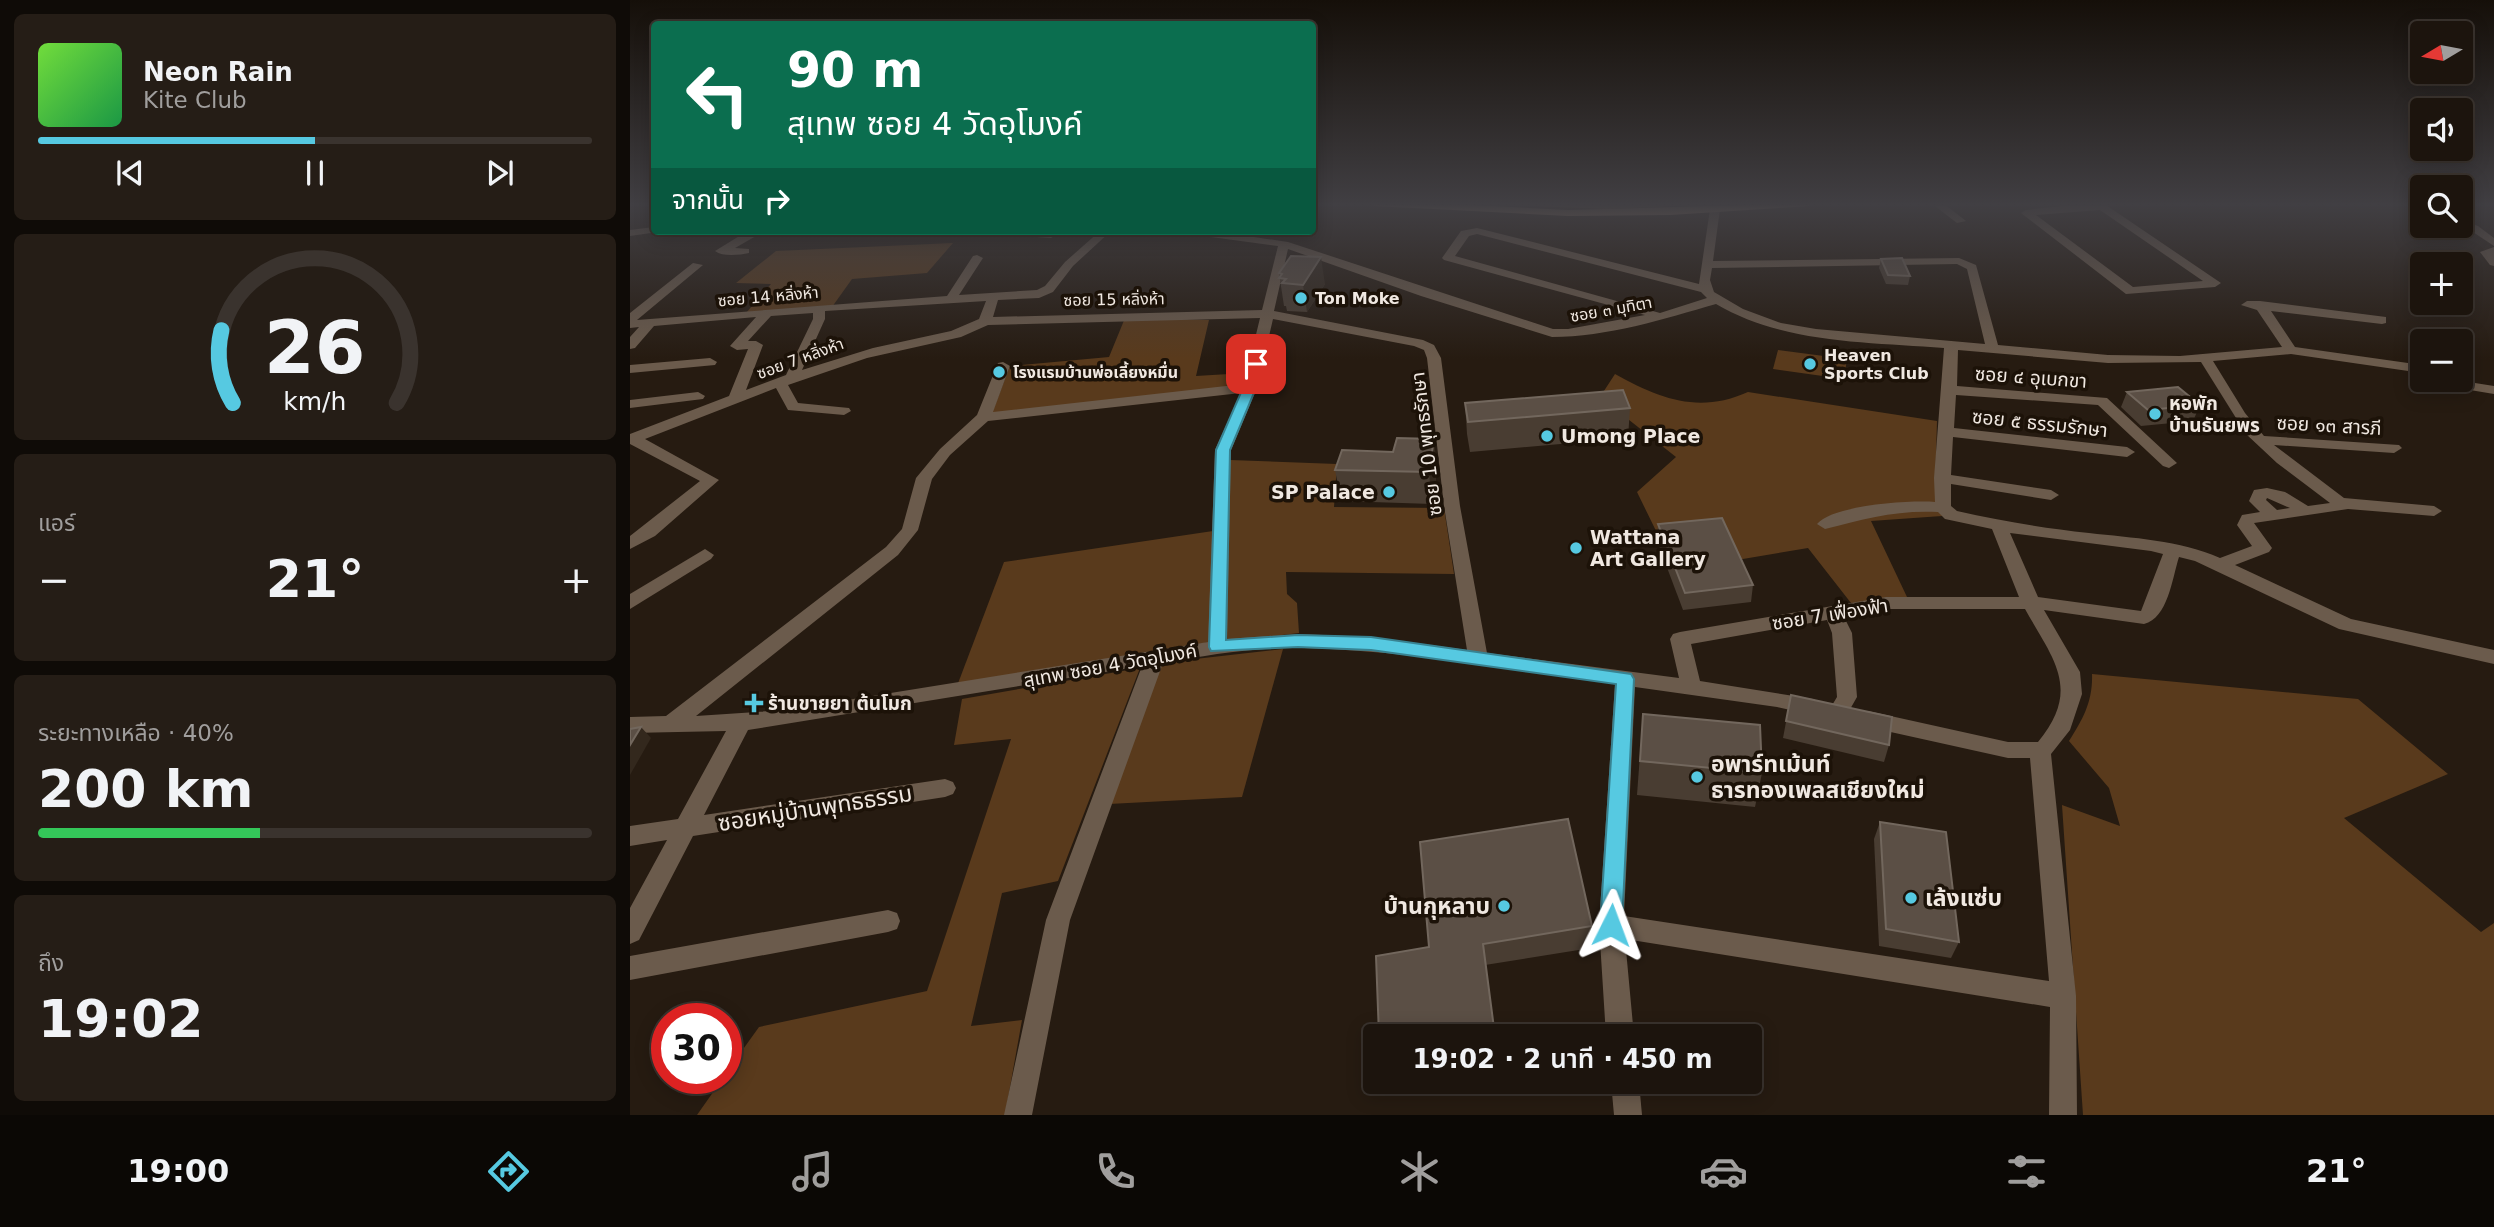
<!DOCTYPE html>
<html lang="th">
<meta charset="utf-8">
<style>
:root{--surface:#1c140d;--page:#251d16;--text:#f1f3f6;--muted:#a09e9d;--line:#3a332e;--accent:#56c9e1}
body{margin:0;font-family:"DejaVu Sans","Noto Sans Thai",sans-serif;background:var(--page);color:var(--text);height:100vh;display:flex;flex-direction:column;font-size:26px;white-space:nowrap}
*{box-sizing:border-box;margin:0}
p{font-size:23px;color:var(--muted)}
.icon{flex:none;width:38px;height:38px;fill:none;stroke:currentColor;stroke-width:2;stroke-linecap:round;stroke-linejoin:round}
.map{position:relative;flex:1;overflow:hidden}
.panel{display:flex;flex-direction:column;gap:14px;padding:14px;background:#0f0b07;width:630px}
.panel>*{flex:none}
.guide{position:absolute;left:21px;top:21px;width:665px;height:214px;border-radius:7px;box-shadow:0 4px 18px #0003,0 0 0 2px var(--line);background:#0b6e4f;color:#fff;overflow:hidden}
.needle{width:46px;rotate:260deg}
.fabs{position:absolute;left:1780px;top:21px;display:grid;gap:14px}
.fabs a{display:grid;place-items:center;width:63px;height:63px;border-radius:7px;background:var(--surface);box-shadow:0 4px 18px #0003,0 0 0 2px var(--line);font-size:35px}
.speed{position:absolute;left:21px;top:1003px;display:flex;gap:14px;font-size:35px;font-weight:700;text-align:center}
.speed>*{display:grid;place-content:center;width:91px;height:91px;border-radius:50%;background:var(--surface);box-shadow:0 4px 18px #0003,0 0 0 2px var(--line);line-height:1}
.speed .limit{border:10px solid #d22;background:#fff;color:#111}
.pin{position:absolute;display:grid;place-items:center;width:60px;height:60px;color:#fff;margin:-30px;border-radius:14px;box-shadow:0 4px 10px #0006}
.me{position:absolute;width:77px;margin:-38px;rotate:3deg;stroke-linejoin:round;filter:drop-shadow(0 0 5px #0008)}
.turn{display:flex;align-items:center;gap:24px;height:147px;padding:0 21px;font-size:32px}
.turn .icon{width:91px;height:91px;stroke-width:2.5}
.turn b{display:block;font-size:49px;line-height:60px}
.then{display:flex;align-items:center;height:66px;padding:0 21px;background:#0003;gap:14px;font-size:26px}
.big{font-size:52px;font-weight:600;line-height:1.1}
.panel .card{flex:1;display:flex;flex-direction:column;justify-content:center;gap:10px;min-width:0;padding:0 24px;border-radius:10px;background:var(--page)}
.panel .dial{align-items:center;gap:0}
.dial svg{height:182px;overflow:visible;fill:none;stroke:var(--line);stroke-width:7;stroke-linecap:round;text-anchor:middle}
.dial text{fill:var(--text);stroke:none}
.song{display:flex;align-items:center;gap:21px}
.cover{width:84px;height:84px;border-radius:10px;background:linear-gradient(135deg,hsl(100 70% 55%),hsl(140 70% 35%))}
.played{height:7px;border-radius:4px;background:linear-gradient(90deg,var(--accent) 50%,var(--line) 50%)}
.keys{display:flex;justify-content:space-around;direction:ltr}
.heat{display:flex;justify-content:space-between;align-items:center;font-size:38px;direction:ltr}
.charge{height:10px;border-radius:5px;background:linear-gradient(90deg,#34c759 40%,var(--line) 0)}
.trip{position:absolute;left:733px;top:1024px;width:399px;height:70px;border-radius:7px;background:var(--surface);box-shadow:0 4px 18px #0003,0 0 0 2px var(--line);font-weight:600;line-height:70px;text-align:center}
.tab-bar{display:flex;height:112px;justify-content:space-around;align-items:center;background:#0b0805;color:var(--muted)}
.tab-bar .icon{width:49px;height:49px}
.tab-bar .active{color:var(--accent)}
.tab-bar b{font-size:32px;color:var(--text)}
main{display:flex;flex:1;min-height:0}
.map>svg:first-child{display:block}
</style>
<main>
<section class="panel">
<div class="card">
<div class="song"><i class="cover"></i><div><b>Neon Rain</b><p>Kite Club</p></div></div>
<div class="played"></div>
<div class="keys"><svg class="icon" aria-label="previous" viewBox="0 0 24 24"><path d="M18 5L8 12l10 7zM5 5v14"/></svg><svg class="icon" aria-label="pause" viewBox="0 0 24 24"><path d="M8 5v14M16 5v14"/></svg><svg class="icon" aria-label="next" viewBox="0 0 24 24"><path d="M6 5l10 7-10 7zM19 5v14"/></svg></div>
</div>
<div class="card dial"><svg viewBox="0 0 100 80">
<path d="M14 69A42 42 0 1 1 86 69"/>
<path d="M14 69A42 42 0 0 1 9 37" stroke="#56c9e1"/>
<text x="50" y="56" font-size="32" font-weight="700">26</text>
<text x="50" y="72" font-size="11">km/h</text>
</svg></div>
<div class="card"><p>แอร์</p>
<div class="heat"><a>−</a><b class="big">21°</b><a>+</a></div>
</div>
<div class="card"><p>ระยะทางเหลือ · 40%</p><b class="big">200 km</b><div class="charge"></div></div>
<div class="card"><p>ถึง</p><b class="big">19:02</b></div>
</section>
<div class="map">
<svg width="1864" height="1115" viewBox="0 0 1864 1115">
<rect width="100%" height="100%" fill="#261b11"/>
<!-- green -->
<g fill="#593a1c">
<path d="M323 243 297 273 222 279 202 307 116 313 141 284 106 283 146 251Z"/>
<path d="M495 318 579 320 566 376 615 373 614 386 362 413 380 366 479 357Z"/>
<path d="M1148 350 1217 359 1214 379 1143 369Z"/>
<path d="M985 374C1030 399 1069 414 1118 392L1307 421 1305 489 1312 516 1241 521 1277 597 1221 603 1178 548 1107 560 1029 537 1007 492 1046 457 970 397Z"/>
<path d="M600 460 707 464 704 507 814 508 824 574 656 572 657 594 667 603 669 633 594 642Z"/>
<path d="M583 531 580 642 327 686 374 562Z"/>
<path d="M653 649 612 797 479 804 530 663Z"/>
<path d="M510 668 428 881 372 893 341 1026 392 1020 375 1115H67L93 1078H96V1073L129 1027 297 991 381 739 324 745 332 699Z"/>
<path d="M1462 674 1728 699 1818 774 1714 818 1851 932 1864 923V1115H1453L1432 805 1490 826 1479 788 1439 741C1453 719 1463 701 1462 674Z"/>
</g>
<!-- water -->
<path fill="#855f3b" d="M837 203H1106L977 209Z"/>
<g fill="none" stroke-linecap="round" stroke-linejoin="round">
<!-- minor -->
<g fill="#6b5b4c" fill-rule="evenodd">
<path d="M1301 203H1313L1336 221 1327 223Z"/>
<path d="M1461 203H1473L1591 283 1585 287 1496 294 1391 213 1396 210ZM1470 210 1573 281 1503 287 1406 215Z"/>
<path d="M1085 206 1090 209 1083 261 1329 258 1346 265 1368 345 1478 355 1550 356 1652 347 1627 310 1611 305 1617 301H1630L1756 317V323L1752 324 1641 311 1665 347 1792 365V373L1661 354 1583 361 1615 413 1634 436 1769 445 1772 448 1764 453 1644 445 1714 498 1804 506 1812 511 1804 516 1718 509 1624 523 1642 548 1639 552 1605 565 1721 619 1864 650V664L1709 629 1565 561 1549 557C1542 579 1538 618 1514 624L1414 610 1450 672 1452 694 1440 730 1421 754 1446 996 1447 1115H1419L1420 1007 995 939 1004 1036H976L969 925 985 684C881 670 776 650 671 648 625 647 578 655 533 663L440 920 402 1115H374L416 920 512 666 118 730 74 815 315 779 323 782 326 788 323 794 315 797 63 836 9 940 0 944V908L37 840 0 846V826L48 819 96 731 0 733V717L36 716 256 547 272 529 286 478 310 449 347 415 368 363 373 362 380 366 363 412 614 384 630 318 358 325 331 337 237 358 158 385 168 403 219 408 221 411 214 415 158 410 146 388 15 439 89 480 25 536 0 549V536L70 481 0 444V434L99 396 118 349 107 350 100 346 126 317 24 326 5 348 0 349V337L9 327 0 328V313L63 263 73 265 7 320 317 296 343 256 347 255 353 258 329 295 407 290 415 286 435 262 470 231H481L443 266 423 292 409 298 368 300 363 317 632 310 648 246 559 234 554 231H583L658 242 923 329H938L1015 315 814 260 812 258 831 231 847 228 1069 284 1080 209ZM847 234 1071 292 1077 298 1030 313 825 256 839 236ZM658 249 791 296 922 337C977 337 1034 319 1086 304 1154 344 1238 342 1314 348L1304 478 1305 502C1280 500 1203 505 1187 524L1195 529C1235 519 1265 510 1308 512L1315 519 1362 529 1389 597H1256L1050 632 1043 634 1040 639 1049 678 857 653 830 506 811 358 804 345 793 340 644 311ZM1327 264 1337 269 1355 344 1186 329 1151 323 1113 309 1084 292 1080 280 1082 268ZM356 301 349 319 321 331 243 348 172 370 195 319V311ZM183 313V319L156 375 116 390 133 345 126 341H118L141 316ZM643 319 784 346 794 350 797 358 814 506 837 650 741 637 668 634 597 639 601 450 627 388ZM1328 350 1478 363 1571 362 1616 434 1647 463 1700 503 1678 506 1655 492 1637 488 1624 490 1619 501 1630 512 1612 515 1607 525 1622 546 1590 558C1550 540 1502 538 1459 533 1414 528 1371 521 1327 511L1321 506V484L1421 500 1429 495 1421 490 1321 475 1323 437 1497 457 1505 452 1497 447 1324 428 1326 395 1468 405 1533 466 1539 468 1547 463 1477 398 1327 386ZM611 393 585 450 578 642 155 710 66 716 268 555 288 530 302 479 320 455 358 421ZM1637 498 1660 508 1647 510 1636 500ZM1380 533 1521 551 1533 554 1511 611 1408 597ZM1256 609H1395C1423 659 1452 689 1408 742H1378L1238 711 1231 713 1228 719 1231 725 1238 727 1378 758H1400L1419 981 994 916 1005 687 1147 707 1183 715 1190 712 1193 707 1190 702 1183 699 1070 681 1061 644 1197 620 1202 633 1207 697 1198 712 1201 718 1208 720 1215 718 1227 697 1222 633 1214 617Z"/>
<path d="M1830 220 1848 226 1864 238V246L1840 230 1828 226H1830Z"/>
<path d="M24 227 28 232 0 236V230Z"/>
<path d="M36 231H262L257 234 231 237 126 236 105 248 119 249V253C109 255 93 257 85 251L111 235 41 234Z"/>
<path d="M361 231H411L426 235 421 238 366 234Z"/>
<path d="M1864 247V266L1860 265 1850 252Z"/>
<path d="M80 358 87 362 85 365 0 373V365Z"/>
<path d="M1845 383 1864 386V394L1840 390 1838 387Z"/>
<path d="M68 392 75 396 73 399 0 408V400Z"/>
<path d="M75 549 84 555 81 559 0 609V594Z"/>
<path d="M258 910 267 913 270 921 267 929 258 932 0 980V956Z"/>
<path d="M981 1082H1009L1012 1115H984Z"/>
</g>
<!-- major -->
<path fill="#bb9879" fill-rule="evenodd" d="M739 203H803L938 210 1184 203 1179 206 1040 215 938 216 744 206Z"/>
</g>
<!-- wall -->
<g fill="#493d32">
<path d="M1251 259 1280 276 1278 285 1256 284 1249 268Z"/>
<path d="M649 273 695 284 677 312 657 311 656 306H654Z"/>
<path d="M1497 392 1570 405 1563 421 1511 426 1491 407Z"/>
<path d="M835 403 1000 408 998 438 840 452 837 434Z"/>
<path d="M705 470H807L802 504 711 501Z"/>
<path d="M1028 524 1123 585 1121 602 1053 610 1027 541Z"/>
<path d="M1161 695 1259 745 1254 762 1153 738Z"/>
<path d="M1013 714 1132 773 1125 807 1007 795Z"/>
<path d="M1250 822 1329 942 1321 958 1249 946 1244 839Z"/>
<path d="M962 926 961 948 855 965 746 956Z"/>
<path d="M754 1082H795L756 1089Z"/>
</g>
<!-- shaded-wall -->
<g fill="#33281d">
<path d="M691 257 695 284 677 312 673 285Z"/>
<path d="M804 439 807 470 802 504 799 472Z"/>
<path d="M11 727 21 738 0 775V745Z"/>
</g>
<!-- building -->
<g fill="#5b4f45" stroke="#72675d" stroke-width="2">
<path d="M661 256 691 257 673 285 652 283 656 279 649 278 652 274 649 273Z"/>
<path d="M1272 258 1280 276 1258 275 1251 259Z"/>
<path d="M1548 387 1570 405 1518 410 1497 392Z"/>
<path d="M993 390 1000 408 838 422 835 403Z"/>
<path d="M767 438 804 439 799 472 705 470 712 450 763 452Z"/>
<path d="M1092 518 1123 585 1055 593 1028 524Z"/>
<path d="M1161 695 1262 717 1259 745 1156 721Z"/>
<path d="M1013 714 1130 725 1132 773 1010 761Z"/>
<path d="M11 727 0 745V729Z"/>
<path d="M938 819 962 926 853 944 865 1036H749L746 956 799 947 790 842Z"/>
<path d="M1250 822 1316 832 1329 942 1256 929Z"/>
</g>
<!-- sky -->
<linearGradient id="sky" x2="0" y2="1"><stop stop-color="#150f09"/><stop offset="0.57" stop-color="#413f43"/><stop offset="1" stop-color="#413f43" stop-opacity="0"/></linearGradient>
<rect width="1864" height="359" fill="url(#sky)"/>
<!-- route -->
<path fill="#56c9e1" stroke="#388392" stroke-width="2" d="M626 360 632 364 626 388 600 450 596 640 668 635 741 637 1001 674 1004 679 992 925 989 933 981 936 973 933 970 925 986 684 741 650 668 647 581 651 579 647 586 450 613 388 620 364Z"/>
<!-- markers -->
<g fill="#56c9e1" stroke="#1c1208" stroke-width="2.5">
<circle cx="671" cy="298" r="7"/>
<circle cx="1180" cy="364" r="7"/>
<circle cx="369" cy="372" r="7"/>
<circle cx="1525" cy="414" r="7"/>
<circle cx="917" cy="436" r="7"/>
<circle cx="759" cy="492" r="7"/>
<circle cx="946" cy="548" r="7"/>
<path d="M120.5 692.5h7v7h7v7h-7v7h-7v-7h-7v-7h7z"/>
<circle cx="1067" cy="777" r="7"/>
<circle cx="1281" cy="898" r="7"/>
<circle cx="874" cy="906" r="7"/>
</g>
<g text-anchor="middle" stroke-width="7" stroke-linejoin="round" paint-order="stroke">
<!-- far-street labels -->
<g font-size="16" fill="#f0e8e1" stroke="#1c1208">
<text transform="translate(138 296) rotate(-5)" y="6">ซอย 14 หลิ่งห้า</text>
<text transform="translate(484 299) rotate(-1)" y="6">ซอย 15 หลิ่งห้า</text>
<text transform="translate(981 309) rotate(-10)" y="6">ซอย ๓ มุทิตา</text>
<text transform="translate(170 358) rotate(-20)" y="6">ซอย 7 หลิ่งห้า</text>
</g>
<!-- far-poi labels -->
<g font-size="16" font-weight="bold" fill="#f0e8e1" stroke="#1c1208" text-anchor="start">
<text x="685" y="304">Ton Moke</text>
<text x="1194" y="361">Heaven<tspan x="1194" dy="18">Sports Club</tspan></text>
<text x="383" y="378">โรงแรมบ้านพ่อเลี้ยงหมื่น</text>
</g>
<!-- street labels -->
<g font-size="19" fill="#f0e8e1" stroke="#1c1208">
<text transform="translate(1401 377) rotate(4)" y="7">ซอย ๔ อุเบกขา</text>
<text transform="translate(1410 423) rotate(6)" y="7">ซอย ๕ ธรรมรักษา</text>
<text transform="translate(1699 425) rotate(3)" y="7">ซอย ๑๓ สารภี</text>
<text transform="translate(796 444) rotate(-97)" y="7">ซอย 10 พุทธรักษา</text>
<text transform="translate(1200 614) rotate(-9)" y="7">ซอย 7 เฟื่องฟ้า</text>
<text transform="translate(480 665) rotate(-10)" y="7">สุเทพ ซอย 4 วัดอุโมงค์</text>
</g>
<!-- poi labels -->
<g font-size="19" font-weight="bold" fill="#f0e8e1" stroke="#1c1208" text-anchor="start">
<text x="1539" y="410">หอพัก<tspan x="1539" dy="22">บ้านธันยพร</tspan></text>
<text x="931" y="443">Umong Place</text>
<text x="745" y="499" text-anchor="end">SP Palace</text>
<text x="960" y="544">Wattana<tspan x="960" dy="22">Art Gallery</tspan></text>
<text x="138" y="710">ร้านขายยา ต้นโมก</text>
</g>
<!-- near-poi labels -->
<g font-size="23" font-weight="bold" fill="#f0e8e1" stroke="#1c1208" text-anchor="start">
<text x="1081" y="772">อพาร์ทเม้นท์<tspan x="1081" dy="26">ธารทองเพลสเชียงใหม่</tspan></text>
<text x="1295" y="906">เล้งแซ่บ</text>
<text x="860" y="914" text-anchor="end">บ้านกุหลาบ</text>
</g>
<!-- near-street labels -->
<g font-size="23" fill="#f0e8e1" stroke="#1c1208">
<text transform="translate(185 808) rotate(-9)" y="8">ซอยหมู่บ้านพุทธธรรม</text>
</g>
</g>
</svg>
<div class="fabs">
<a><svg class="needle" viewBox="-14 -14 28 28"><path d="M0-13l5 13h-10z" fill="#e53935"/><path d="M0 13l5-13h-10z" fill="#a09e9d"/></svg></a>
<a><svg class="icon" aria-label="sound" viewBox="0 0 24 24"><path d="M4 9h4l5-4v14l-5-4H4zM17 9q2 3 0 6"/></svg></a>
<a><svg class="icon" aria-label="search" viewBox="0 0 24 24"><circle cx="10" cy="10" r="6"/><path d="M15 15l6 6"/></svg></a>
<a>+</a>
<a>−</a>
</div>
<div class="speed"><div class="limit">30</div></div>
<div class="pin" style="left:626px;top:364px;background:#d93025"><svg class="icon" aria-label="arrive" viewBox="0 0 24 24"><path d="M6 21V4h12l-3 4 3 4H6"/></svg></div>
<svg class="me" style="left:981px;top:925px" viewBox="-20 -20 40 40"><path d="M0-17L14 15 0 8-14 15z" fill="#56c9e1" stroke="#fff" stroke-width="4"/></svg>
<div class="trip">19:02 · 2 นาที · 450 m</div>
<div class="guide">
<div class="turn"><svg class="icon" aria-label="left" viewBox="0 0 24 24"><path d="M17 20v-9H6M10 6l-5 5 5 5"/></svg><div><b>90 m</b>สุเทพ ซอย 4 วัดอุโมงค์</div></div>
<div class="then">จากนั้น<svg class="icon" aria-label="right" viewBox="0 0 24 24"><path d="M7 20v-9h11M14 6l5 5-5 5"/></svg></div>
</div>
</div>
</main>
<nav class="tab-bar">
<b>19:00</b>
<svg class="icon active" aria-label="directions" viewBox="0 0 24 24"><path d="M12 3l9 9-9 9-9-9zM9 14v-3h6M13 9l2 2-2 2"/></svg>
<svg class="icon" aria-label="music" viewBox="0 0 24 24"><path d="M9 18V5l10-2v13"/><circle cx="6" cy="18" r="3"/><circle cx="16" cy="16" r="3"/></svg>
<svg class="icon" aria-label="phone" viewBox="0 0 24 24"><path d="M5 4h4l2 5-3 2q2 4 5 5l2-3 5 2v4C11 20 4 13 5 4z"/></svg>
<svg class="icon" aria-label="climate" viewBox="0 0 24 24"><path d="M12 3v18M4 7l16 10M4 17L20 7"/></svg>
<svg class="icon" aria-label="car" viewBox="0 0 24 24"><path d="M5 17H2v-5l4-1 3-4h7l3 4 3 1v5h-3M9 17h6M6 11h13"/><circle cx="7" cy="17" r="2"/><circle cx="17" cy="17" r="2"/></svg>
<svg class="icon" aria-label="filters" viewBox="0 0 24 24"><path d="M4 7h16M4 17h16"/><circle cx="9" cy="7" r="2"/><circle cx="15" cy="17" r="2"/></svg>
<b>21°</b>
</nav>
